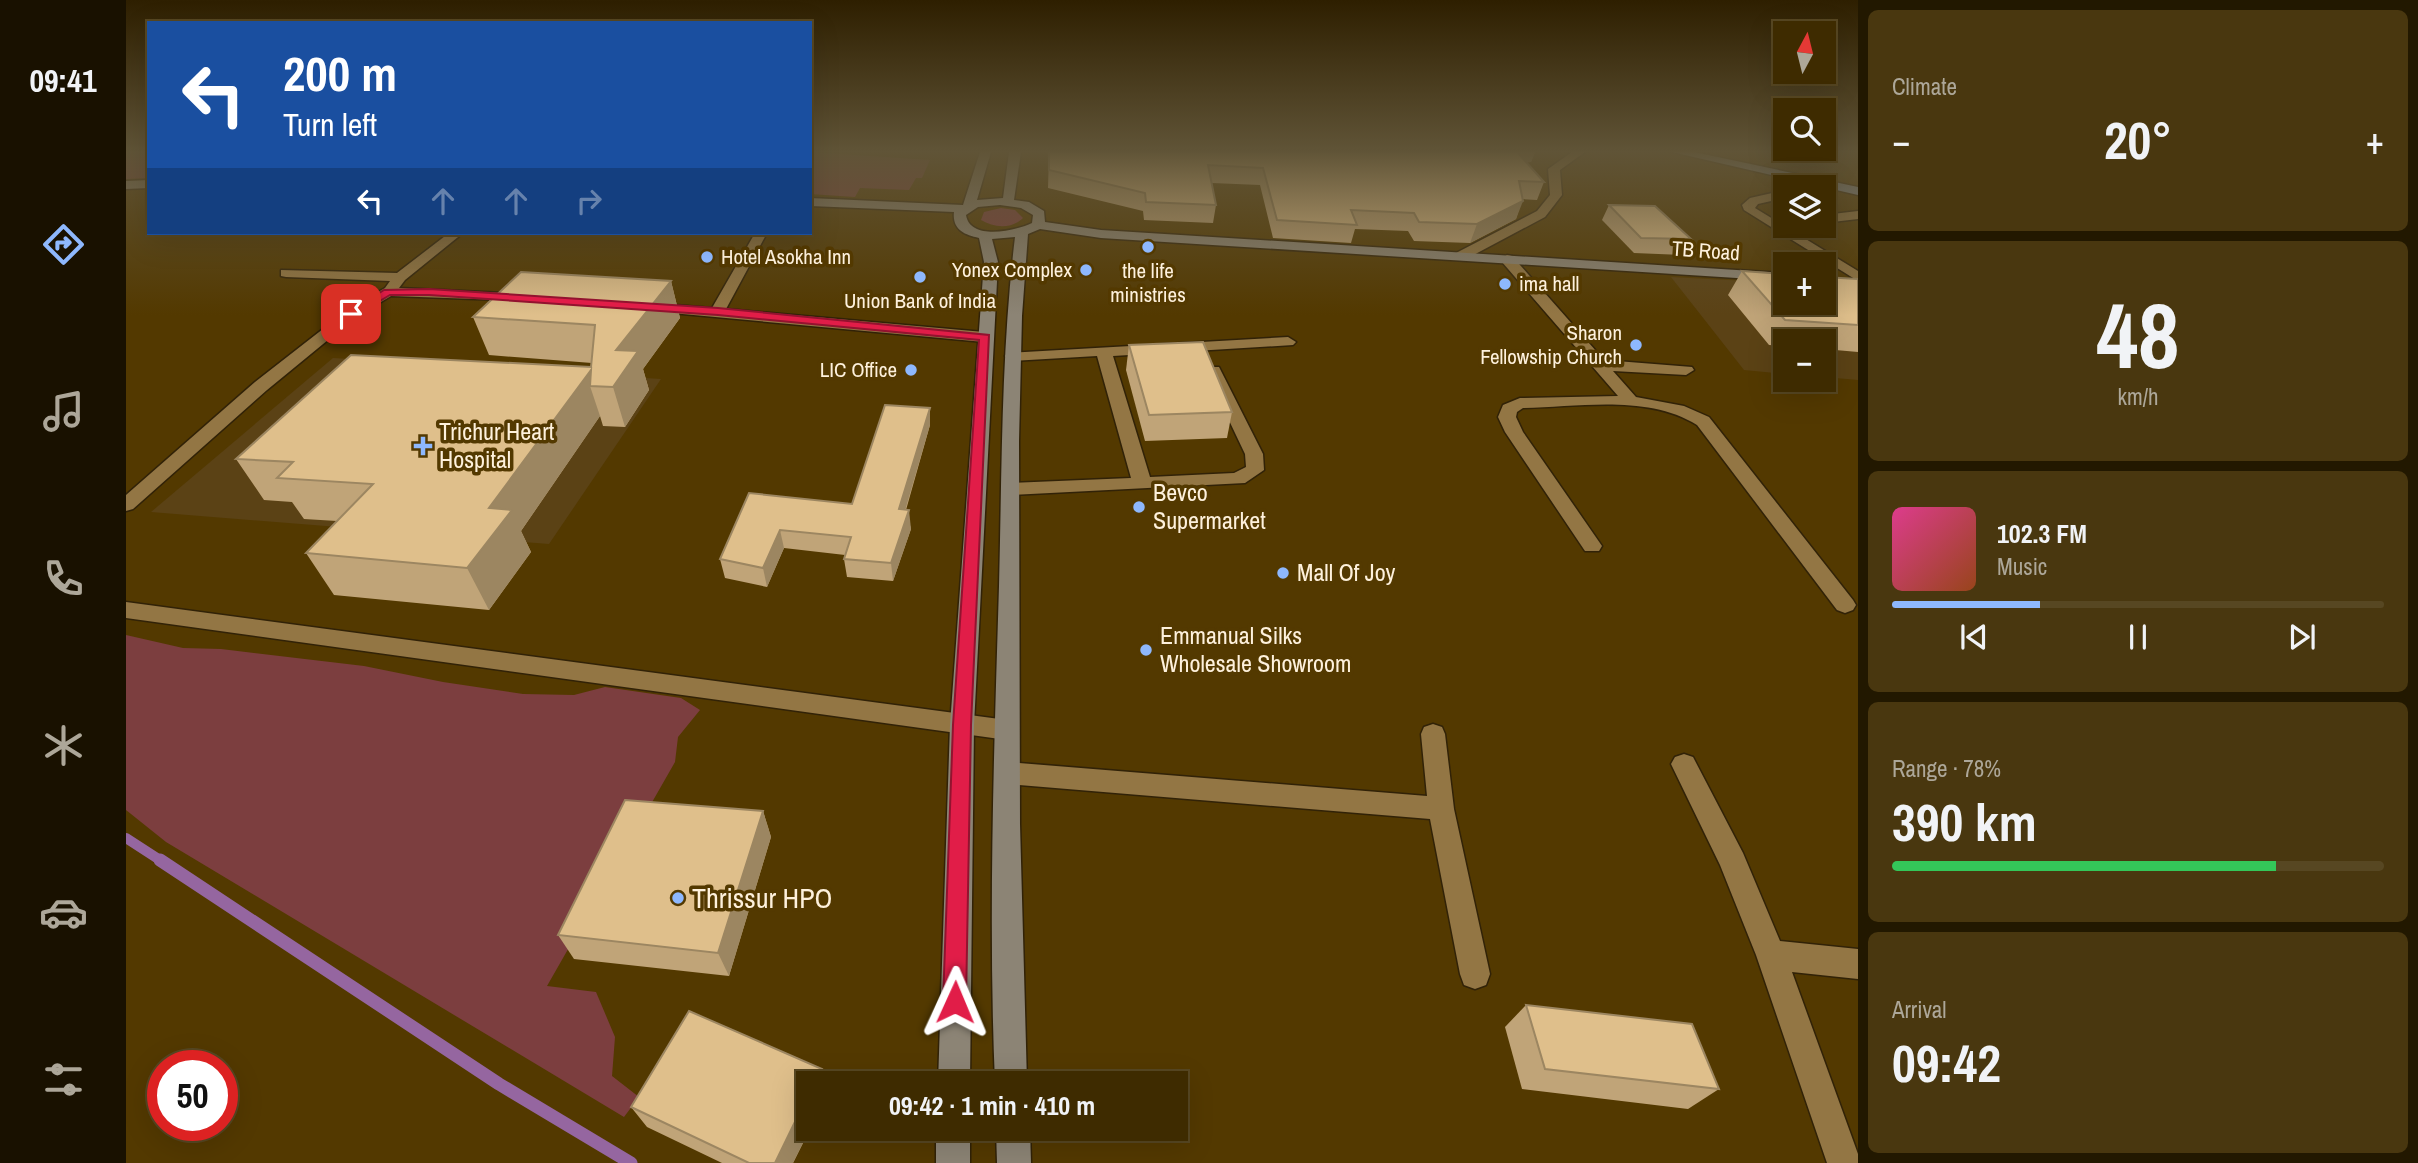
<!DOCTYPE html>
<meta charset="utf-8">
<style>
:root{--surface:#3e2b00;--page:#49370f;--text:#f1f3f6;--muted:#ada799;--line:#574722;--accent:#8eb8fd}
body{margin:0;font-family:"Archivo Narrow",sans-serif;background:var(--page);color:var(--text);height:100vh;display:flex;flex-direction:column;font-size:26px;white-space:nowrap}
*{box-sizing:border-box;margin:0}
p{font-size:23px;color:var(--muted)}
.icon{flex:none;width:38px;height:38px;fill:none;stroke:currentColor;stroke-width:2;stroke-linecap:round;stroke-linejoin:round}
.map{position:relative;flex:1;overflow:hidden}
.details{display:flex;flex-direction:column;gap:10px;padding:10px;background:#221800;width:560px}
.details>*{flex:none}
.guide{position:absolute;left:21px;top:21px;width:665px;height:214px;border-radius:0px;box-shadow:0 7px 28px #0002,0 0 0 2px var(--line);background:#1a4fa0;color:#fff;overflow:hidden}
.needle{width:46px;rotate:7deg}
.tools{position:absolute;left:1647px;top:21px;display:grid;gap:14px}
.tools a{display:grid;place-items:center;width:63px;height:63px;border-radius:0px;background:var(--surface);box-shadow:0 7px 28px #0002,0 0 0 2px var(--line);font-size:35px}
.speed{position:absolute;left:21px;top:1050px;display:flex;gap:14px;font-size:35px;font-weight:700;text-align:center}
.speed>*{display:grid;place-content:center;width:91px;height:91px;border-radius:50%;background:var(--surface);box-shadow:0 7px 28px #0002,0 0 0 2px var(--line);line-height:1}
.speed .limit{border:10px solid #d22;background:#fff;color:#111}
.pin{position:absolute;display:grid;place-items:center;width:60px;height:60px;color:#fff;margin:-30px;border-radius:14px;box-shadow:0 4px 10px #0006}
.me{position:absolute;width:77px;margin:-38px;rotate:1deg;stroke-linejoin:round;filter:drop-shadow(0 0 5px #0008)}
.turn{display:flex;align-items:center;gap:24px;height:147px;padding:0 21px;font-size:32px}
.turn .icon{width:91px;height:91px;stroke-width:2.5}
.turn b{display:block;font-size:49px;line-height:60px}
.lanes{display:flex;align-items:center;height:66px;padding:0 21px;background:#0003;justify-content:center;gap:35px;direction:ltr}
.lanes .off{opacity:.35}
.big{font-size:52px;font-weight:700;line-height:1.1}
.details .tile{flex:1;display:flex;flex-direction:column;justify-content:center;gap:10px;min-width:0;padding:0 24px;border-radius:10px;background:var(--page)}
.details .dial{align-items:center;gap:0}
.dial b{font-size:91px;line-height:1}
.song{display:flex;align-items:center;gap:21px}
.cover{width:84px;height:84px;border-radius:10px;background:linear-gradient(135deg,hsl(330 70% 55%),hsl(20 70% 35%))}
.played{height:7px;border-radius:4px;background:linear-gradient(90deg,var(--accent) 30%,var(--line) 30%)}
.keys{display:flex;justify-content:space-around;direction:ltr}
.heat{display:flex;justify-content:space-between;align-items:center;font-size:38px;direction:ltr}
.charge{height:10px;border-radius:5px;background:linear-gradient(90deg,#34c759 78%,var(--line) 0)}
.trip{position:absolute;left:670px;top:1071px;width:392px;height:70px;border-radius:0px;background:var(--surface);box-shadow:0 7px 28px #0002,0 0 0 2px var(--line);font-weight:700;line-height:70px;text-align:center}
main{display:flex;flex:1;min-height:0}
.menu{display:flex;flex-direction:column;width:126px;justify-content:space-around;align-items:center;background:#191100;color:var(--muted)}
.menu .icon{width:49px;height:49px}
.menu .current{color:var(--accent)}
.menu b{font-size:32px;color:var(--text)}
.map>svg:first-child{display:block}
</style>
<main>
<nav class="menu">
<b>09:41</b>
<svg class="icon current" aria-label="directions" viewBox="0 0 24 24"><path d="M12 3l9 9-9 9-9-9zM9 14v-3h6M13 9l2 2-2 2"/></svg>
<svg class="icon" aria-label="music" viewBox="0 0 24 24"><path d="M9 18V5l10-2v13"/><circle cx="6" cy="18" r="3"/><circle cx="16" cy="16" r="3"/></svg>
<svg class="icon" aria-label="phone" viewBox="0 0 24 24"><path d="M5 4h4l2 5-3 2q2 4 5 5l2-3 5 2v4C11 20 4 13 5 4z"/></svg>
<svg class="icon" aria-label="climate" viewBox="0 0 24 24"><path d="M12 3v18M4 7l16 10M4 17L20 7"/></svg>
<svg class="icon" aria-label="car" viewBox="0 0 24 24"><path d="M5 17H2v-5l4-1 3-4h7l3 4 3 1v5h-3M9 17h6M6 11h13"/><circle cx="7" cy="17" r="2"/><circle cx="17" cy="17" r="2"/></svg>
<svg class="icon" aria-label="filters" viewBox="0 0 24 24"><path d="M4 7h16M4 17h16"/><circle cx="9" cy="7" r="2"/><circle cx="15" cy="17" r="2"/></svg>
</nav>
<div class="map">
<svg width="1732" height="1163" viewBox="0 0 1732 1163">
<rect width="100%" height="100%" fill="#533900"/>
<!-- built -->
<g fill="#5b4215">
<path d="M1545 277 1659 283V303H1698L1732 287V380L1698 377V341H1659V374L1618 370Z"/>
<path d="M207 358 535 379 423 544 25 512Z"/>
</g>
<!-- green -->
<g fill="#7c3e3f">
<path d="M0 152H23V178L0 179Z"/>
<path d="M684 152 804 160 796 178H790L783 190 734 188 729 197 684 194Z"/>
<path d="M875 208 889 210 897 218C886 229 868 228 855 220L858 212Z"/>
<path d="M0 635 57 648 95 649 238 666 317 682 397 694 448 695 479 687 555 698 574 710 552 737 549 762 421 986 470 992 489 1037 486 1076 513 1097 498 1117 40 842 0 810Z"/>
</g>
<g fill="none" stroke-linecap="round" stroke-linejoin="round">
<!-- stream-far1 -->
<path stroke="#9566a0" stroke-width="10" d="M0 838 37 862"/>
<!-- stream -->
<path stroke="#9566a0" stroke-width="13" d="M34 860 373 1084 505 1163"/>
<!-- minor casing -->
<g stroke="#312207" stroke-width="3">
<g id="minor">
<path d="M1694 179 1698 180V186L1676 187Z"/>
<path d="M1659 190V198L1632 204 1629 208 1732 271V281L1618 210 1616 205 1624 198Z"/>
<path d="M1732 211V219L1698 223V215Z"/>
<path d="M323 233H337L279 280 273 288 397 294 402 295 404 298 402 301 265 296 230 317 141 390 7 509 0 511V495L129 382 220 311 259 288 264 281 160 277 155 276V270L271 273Z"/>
<path d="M629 233H641L600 309 858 332 866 337 858 342 524 311 517 307 524 303 586 308Z"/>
<path d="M1381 255 1386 256 1478 360 1566 367 1568 370 1560 375 1487 371 1510 397 1558 406 1583 417 1727 600 1730 605 1727 610 1719 613 1711 610 1571 425C1522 394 1452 407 1397 408L1391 412 1390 417 1397 432 1476 546 1473 551H1459L1379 432 1372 417 1377 405 1394 398 1492 396 1376 262 1374 259Z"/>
<path d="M1162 337 1170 342 1167 345 987 356 1024 477 1108 473 1120 467 1119 454 1079 370 1081 367H1093L1137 454 1138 470 1119 483 885 495 876 489 885 483 1005 478 971 356 887 361 881 359 879 356 881 353Z"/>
<path d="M0 602 881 720 890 723 893 730 890 737 881 740 0 618Z"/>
<path d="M1307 724 1316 727 1319 734 1328 809 1364 974 1360 985 1349 989 1338 985 1334 974 1304 819 882 784 873 781 869 773 873 765 882 762 1301 796 1295 734 1298 727Z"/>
<path d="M1558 754 1567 757 1617 853 1654 941 1732 949V979L1666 972 1732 1154V1163H1701L1630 955 1594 865 1545 764 1549 757Z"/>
</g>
</g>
<!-- tertiary casing -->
<g stroke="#312207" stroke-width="3">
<path id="tertiary" d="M1446 152H1459L1434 170 1436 195 1419 217 1340 259H1330V253L1411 211 1424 195 1422 169Z"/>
</g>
<!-- secondary casing -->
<g stroke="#312207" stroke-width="3">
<g id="secondary">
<path d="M854 152H865L851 200 877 198 883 152H895L888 200 903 202 918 211 919 222 975 230 1659 273V281L975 238 914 229 902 234 896 316 893 441 894 824 901 1083H869C862 918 868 751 873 586 876 469 875 353 889 237L866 239 872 262 848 725 844 1083H812L824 725 858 262 853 238C838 235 826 229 828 212L684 206V198L837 205ZM874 205 895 208 907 215 906 223C889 231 844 241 840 215L852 207Z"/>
<path d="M23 180V188L0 189V181Z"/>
<rect x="810" y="1129" width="34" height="34"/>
<path d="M870 1129H904L905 1163H871Z"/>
</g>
</g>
<!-- primary casing -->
<g stroke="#312207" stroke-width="3">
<path id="primary" d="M1546 152H1568L1732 187V195Z"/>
</g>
<!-- minor -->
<use href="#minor" fill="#937644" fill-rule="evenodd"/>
<!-- tertiary -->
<use href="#tertiary" fill="#937644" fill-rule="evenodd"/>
<!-- secondary -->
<use href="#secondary" fill="#8c8475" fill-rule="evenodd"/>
<!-- primary -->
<use href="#primary" fill="#8593a6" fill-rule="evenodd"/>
</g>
<!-- wall -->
<g fill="#c0a478">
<path d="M923 152H1409L1405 162H1400L1418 182 1411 200 1396 199 1390 219 1344 243 1288 241 1282 231 1229 229 1225 243 1147 238 1134 185 1086 183 1090 205 1087 223 1018 220 1017 211 922 188Z"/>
<path d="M1483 205 1565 239 1557 255 1508 253 1476 220Z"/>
<path d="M1616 271 1732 279V352L1698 349V341H1659V346L1643 345 1602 295Z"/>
<path d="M545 281 554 318 517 369 523 390 499 427 477 426 474 416 395 531 405 552 363 610 208 595 180 553 211 521 178 519 166 502 138 500 110 459 465 367 466 363 363 355 347 317Z"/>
<path d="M1003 345 1106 412 1101 438 1019 441 1000 370Z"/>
<path d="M804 408V425L780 510 785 529 767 581 721 577 718 559 719 555 658 548 641 587 599 578 594 559 623 493 726 504Z"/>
<path d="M637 811 645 837 603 976 448 959 432 935Z"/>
<path d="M1400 1005 1593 1089 1562 1109 1396 1089 1379 1027Z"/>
<path d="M696 1069 701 1083H682V1129H684L667 1163H596L521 1127 505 1107Z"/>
</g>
<!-- shaded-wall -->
<g fill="#9c8661">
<path d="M1385 152H1409L1405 162 1381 165Z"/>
<path d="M1397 201 1390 219 1344 243 1351 224Z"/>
<path d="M545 281 554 318 517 369 523 390 499 427 487 387 490 350Z"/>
<path d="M465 370 464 386 474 416 395 531 405 552 363 610 341 568 363 508Z"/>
<path d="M804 408V425L774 528 773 509Z"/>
<path d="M783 510 785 529 767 581 765 563Z"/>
<path d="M654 530 658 548 641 587 637 568Z"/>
<path d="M637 811 645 837 603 976 592 953Z"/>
<path d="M696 1069 701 1083H689Z"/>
<path d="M682 1095V1129H684L667 1163H649Z"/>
</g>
<!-- building -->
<g fill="#dfbf8b" stroke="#9c8661" stroke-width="2">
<path d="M923 152H1391L1418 182 1393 181 1397 201 1351 224 1293 222 1288 213 1225 210 1231 225 1151 220 1137 168 1082 165 1090 205 1020 202 1019 193 923 170Z"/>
<path d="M1483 205 1529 206 1565 239 1515 238Z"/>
<path d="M1616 271 1659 274V303H1698V277L1732 279V325L1659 320Z"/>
<path d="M395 272 545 281 490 350 512 351 487 387 464 386 465 370 363 508 386 510 341 568 180 553 247 484 151 478 167 462 110 459 225 355 465 367 469 325 347 317Z"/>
<path d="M1077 342 1106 412 1023 415 1003 345Z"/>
<path d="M759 405 804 408 773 509 783 510 765 563 718 559 725 537 654 530 637 568 594 559 623 493 726 504Z"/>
<path d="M499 800 637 811 592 953 432 935Z"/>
<path d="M1400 1005 1566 1024 1593 1089 1419 1069Z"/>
<path d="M563 1011 696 1069 689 1083H682V1095L649 1163H623L505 1107Z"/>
</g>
<!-- sky -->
<linearGradient id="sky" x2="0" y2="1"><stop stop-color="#2e1f00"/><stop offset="0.48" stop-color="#605437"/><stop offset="1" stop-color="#605437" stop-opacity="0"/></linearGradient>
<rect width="1732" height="315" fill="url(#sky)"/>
<!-- route -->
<path fill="#e11d48" stroke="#92132f" stroke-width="2" d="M303 289 592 308 863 335 845 725 840 1002 837 1010 829 1014 820 1010 817 1002 827 725 853 340 592 315 303 295H264L229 316 220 314 258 290Z"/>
<!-- markers -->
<g fill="#8eb8fd" stroke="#533900" stroke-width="2.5">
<circle cx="1022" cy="247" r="7"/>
<circle cx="581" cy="257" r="7"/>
<circle cx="960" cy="270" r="7"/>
<circle cx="794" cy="277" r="7"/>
<circle cx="1379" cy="284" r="7"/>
<circle cx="1510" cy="345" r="7"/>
<circle cx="785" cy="370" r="7"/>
<path d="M293.5 435.5h7v7h7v7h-7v7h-7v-7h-7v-7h7z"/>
<circle cx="1013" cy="507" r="7"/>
<circle cx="1157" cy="573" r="7"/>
<circle cx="1020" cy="650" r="7"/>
<circle cx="552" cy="898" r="7"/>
</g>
<g text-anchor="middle" stroke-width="7" stroke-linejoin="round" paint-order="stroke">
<!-- far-street labels -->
<g font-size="21" fill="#fef1dc" stroke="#533900">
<text transform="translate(1580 251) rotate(4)" y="7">TB Road</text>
</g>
<!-- far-poi labels -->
<g font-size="21" fill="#fef1dc" stroke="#533900" text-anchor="end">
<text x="595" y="264" text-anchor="start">Hotel Asokha Inn</text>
<text x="946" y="277">Yonex Complex</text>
<text x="1022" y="278" text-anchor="middle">the life<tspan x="1022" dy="24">ministries</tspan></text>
<text x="1393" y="291" text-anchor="start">ima hall</text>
<text x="794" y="308" text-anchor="middle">Union Bank of India</text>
<text x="1496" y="340">Sharon<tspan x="1496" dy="24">Fellowship Church</tspan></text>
<text x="771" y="377">LIC Office</text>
</g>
<!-- poi labels -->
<g font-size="24" fill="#fef1dc" stroke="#533900" text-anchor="start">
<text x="313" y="440">Trichur Heart<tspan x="313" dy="28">Hospital</tspan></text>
<text x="1027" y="501">Bevco<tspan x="1027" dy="28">Supermarket</tspan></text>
<text x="1171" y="581">Mall Of Joy</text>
<text x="1034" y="644">Emmanual Silks<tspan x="1034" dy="28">Wholesale Showroom</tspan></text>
</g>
<!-- near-poi labels -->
<g font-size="28" fill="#fef1dc" stroke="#533900" text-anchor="start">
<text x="566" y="908">Thrissur HPO</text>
</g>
</g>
</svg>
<div class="tools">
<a><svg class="needle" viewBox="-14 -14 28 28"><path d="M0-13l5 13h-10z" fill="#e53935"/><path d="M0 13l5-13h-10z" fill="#ada799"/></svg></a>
<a><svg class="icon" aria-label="search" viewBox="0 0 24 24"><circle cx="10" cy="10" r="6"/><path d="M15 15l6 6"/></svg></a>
<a><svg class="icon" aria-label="layers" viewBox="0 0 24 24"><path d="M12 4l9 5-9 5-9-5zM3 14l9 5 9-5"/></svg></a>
<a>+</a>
<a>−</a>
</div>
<div class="speed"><div class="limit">50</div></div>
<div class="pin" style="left:225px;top:314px;background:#d93025"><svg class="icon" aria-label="arrive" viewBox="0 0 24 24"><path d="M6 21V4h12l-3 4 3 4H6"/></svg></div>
<svg class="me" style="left:829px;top:1002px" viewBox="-20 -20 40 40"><path d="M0-17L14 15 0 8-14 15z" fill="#e11d48" stroke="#fff" stroke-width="4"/></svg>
<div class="trip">09:42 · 1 min · 410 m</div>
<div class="guide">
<div class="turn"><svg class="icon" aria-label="left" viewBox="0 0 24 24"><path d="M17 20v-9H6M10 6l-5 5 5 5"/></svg><div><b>200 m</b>Turn left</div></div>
<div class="lanes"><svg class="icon" aria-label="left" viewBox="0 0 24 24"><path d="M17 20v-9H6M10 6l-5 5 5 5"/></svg><svg class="icon off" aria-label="ahead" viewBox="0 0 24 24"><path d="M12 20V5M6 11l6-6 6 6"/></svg><svg class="icon off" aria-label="ahead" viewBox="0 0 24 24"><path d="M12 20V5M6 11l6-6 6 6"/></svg><svg class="icon off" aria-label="right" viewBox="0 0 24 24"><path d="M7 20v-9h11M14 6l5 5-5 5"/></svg></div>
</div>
</div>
<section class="details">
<div class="tile"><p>Climate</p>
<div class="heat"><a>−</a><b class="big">20°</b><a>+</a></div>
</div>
<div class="tile dial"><b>48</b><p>km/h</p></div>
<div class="tile">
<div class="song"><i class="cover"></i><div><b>102.3 FM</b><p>Music</p></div></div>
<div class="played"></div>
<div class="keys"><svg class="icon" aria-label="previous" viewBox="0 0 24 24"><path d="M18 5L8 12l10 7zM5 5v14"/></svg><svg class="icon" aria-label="pause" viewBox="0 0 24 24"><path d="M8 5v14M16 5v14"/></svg><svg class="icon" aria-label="next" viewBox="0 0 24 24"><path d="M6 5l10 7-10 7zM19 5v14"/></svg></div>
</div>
<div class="tile"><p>Range · 78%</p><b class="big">390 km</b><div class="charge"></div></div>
<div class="tile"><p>Arrival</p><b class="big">09:42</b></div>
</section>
</main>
